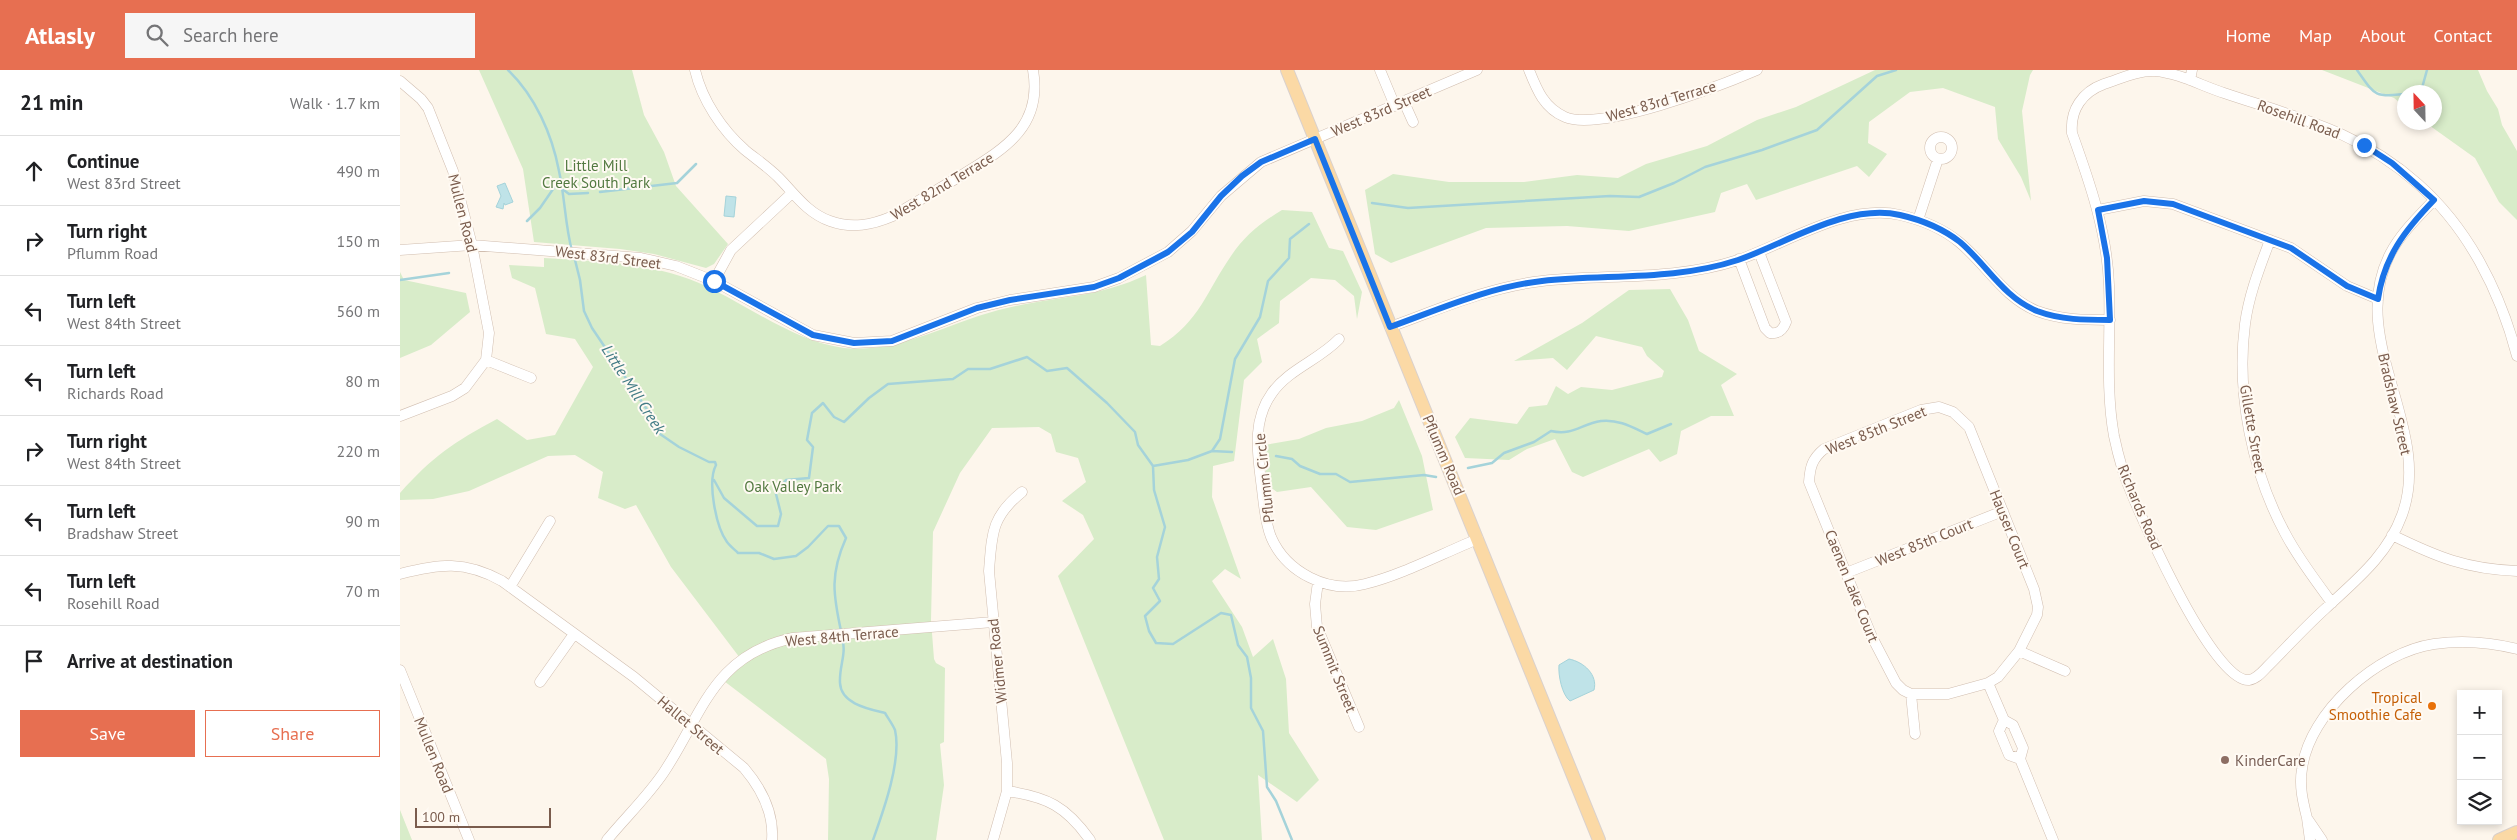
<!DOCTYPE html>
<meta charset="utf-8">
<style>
:root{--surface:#fff;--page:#f6f6f6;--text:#202124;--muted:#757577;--line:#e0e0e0;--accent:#e76f51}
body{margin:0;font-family:"PT Sans",sans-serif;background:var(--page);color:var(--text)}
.controls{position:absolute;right:15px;bottom:15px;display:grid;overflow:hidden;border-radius:0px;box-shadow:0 2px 8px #0003}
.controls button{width:45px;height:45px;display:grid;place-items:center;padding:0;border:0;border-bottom:1px solid var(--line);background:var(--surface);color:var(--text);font:25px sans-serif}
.compass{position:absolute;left:1997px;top:15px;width:45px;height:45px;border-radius:50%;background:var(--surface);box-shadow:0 2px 8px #0003;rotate:338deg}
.scale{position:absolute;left:15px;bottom:12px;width:136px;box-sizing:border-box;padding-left:5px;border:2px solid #7a5c4d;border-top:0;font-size:14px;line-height:18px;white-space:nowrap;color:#7a5c4d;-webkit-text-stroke:4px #fffaf3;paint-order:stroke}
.stop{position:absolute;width:15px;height:15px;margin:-11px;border:4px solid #1a73e8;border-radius:50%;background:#fff}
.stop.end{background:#1a73e8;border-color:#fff;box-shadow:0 1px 5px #0008}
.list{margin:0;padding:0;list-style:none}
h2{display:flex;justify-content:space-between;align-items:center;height:65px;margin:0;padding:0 20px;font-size:21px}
h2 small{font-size:16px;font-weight:400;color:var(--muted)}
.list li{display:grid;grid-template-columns:32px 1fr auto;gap:15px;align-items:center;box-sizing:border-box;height:70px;padding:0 20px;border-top:1px solid var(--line)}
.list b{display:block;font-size:19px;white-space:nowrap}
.list p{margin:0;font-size:16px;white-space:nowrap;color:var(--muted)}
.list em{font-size:16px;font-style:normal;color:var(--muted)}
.actions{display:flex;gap:10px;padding:15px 20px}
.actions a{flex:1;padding:11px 0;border:1px solid var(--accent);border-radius:0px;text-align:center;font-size:18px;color:var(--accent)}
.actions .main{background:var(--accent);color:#fff}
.icon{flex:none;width:28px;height:28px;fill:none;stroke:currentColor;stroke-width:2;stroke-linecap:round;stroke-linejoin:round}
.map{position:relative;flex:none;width:2117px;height:770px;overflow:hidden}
header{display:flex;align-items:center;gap:30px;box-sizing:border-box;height:70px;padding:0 25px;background:var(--accent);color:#fff}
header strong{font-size:24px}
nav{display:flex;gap:28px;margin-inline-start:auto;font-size:18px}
.search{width:350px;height:45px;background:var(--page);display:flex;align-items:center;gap:12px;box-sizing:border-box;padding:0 18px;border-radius:0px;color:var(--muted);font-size:19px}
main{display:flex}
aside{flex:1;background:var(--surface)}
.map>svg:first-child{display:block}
.green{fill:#d8ecc9}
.water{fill:#bfe3e8;stroke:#a5d3da}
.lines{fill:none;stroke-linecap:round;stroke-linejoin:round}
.stream{stroke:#a5d3da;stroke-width:2.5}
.minor-casing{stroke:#d1beb0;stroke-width:11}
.major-casing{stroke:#dad1cd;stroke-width:14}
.minor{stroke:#fff;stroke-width:10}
.major{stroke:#fbd9a5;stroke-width:12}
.route{stroke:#1a73e8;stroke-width:6}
.food-dot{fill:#e8710a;stroke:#fffaf3;stroke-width:2}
.education-dot{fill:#8d6e63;stroke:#fffaf3;stroke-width:2}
.labels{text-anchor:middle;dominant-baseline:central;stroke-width:4;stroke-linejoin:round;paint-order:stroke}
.street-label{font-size:15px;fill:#7a5c4d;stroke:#fffaf3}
.park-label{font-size:15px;fill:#537a41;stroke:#fffaf3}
.food-label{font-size:15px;fill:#c56008;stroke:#fffaf3;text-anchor:end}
.education-label{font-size:15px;fill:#785e54;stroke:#fffaf3;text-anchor:start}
.water-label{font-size:16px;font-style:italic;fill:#437c86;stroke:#fffaf3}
</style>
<header>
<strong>Atlasly</strong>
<div class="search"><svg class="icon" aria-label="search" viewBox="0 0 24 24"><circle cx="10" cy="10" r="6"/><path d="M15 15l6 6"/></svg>Search here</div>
<nav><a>Home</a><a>Map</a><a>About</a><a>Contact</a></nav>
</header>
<main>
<aside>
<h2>21 min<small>Walk · 1.7 km</small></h2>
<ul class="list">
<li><svg class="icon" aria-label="ahead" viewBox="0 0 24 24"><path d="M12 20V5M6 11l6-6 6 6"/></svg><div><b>Continue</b><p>West 83rd Street</p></div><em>490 m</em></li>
<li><svg class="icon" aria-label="right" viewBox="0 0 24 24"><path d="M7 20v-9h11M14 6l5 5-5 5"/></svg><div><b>Turn right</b><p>Pflumm Road</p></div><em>150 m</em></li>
<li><svg class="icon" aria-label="left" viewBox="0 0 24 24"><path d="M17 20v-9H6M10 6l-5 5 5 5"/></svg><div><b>Turn left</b><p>West 84th Street</p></div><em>560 m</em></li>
<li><svg class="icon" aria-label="left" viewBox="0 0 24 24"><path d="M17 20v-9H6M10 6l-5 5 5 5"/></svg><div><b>Turn left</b><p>Richards Road</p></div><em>80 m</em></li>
<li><svg class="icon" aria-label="right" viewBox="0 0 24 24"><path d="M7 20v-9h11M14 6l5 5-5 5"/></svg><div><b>Turn right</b><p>West 84th Street</p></div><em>220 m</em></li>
<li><svg class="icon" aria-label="left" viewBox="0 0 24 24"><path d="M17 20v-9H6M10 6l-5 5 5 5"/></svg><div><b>Turn left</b><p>Bradshaw Street</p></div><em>90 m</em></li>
<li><svg class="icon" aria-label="left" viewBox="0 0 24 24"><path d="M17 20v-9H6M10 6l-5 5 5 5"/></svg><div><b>Turn left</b><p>Rosehill Road</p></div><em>70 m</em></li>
<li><svg class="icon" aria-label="arrive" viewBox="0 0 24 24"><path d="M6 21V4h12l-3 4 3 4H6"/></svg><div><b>Arrive at destination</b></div></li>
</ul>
<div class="actions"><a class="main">Save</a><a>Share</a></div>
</aside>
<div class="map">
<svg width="2117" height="770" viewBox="0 0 2117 770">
<rect width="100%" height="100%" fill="#fdf6ec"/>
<path class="green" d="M79,0h153l12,45 20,37 12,34 52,58 -14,20 -8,4 -52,-14 -34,-5 -86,-7 -11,-73z
M1475,0h158l-3,5 -8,36 9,90 -10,-24 -23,-38 -3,-32 -52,-19 -33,4 -41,30 -1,21 19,11 -18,23 -12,-11 -101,34 -9,-16 -26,9 -6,19 -86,19 -62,-5 -81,2 -95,35 -16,-9 -10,-64 28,-16 56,8h75l53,-7 41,3 28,-14 61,-18 50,-26 39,-13z
M1922,0h156l9,21 11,18 4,16 15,26v69l-18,-18 -24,-44 -49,-35 8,-1v-30h-30v14l-10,-8z
M882,140l30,2 17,36 14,3 19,41 -5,27 -3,-23 -19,-16 -24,-2 -31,23 -1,22 -22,16 5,23 -18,18 -10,81 -21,5 -1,31 29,82 -16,-10 -13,12 30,46 11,30 20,-18 13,40 3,54 30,47 -22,22 -39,-27 4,65h-98l-106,-264 36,-37 -11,-24 -21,-14 24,-19 -8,-24 -22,-6 -5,-18 -12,-7 -47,1 -32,45 -27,59 -2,88 3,39 2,4 9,5 -1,74 -4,2 4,41 -8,55h-108l1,-61 -3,-20 -102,-78 19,-19 -72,-95 -35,-62 -11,4 -27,-11 5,-26 -28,-17 -27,1 -79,35 -36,8 -33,1v-7c33,-37 54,-51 97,-74l30,21 28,-5 38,-68 -18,-28 -29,-5 -11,-46 -23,-10 -3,-13 35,2v-9c49,3 98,4 145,21 51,19 100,62 155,69 56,6 109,-28 163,-40 50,-12 90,-10 139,-33l5,70 9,1c40,-25 46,-54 71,-90 13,-20 31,-34 51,-46z
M0,202l4,8 62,13 4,19 -39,33 -31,13z
M1270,219l18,31 11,31 38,23 -16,11 13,31h-23l-30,15 -4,23 -17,8 -11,-13 -66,28 -11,-5 -17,-33 -28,10 -18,11 -44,-2 -10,-21 15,-19 47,6 12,-17 18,-2 9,-19 12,8 13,-7 31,3 50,-13 2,-6 -17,-15 -5,-9 -46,-11 -29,34 -14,-12 -39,3 68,-38 47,-33z
M999,330l23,56 11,54 -57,20 -29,-3 -36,-40 -34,5 -11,-8 -1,-39 34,-6 27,-11 36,-7 32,-13z
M0,740l12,30h-12z"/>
<path class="water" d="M105,113l8,19 -8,3 -1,-2 -1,6 -7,-2 5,-11 -4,-10z
M326,126l10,1 -2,20 -10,-1z
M1169,589c15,3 29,16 25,31l-24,11c-8,-6 -12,-26 -11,-36z"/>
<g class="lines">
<path class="stream" d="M108,0c27,26 44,64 51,101 6,27 6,54 13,80
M1957,0c17,24 17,28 47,24
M2011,22l11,-4 5,-18
M161,118l8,6 19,-1
M200,122l77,-9 19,-19
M972,133l36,5 202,-12 29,1 35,-14 31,-16 57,-17 55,-20 60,-54 19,-6
M127,151l13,-13 20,-29
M174,186l6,24 4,31 8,17 60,89 8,17 19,13 30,15h6l1,3c-9,17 0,62 11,77 3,4 8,8 11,11h21l15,6 22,-3 12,-9 20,-21h11l7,12c-16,36 -13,56 -5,93
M0,210l49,-7
M812,381l20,1
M876,386l16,3 8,7 20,8h16l14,8 74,-7 12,2
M753,396l35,-6 24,-9 8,-12 15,-80 25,-42 8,-36 21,-23 1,-19 19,-15
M1068,398l24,-5 12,-10 30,-11 17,-11c22,5 30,-7 50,-10 17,-2 31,6 46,13l24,-10
M314,410l10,18 33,28h21l3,-12 -5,-20 10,-14 23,-2 4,-31 -6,-7 5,-27 11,-10 11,14 10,5 25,-24 19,-14 65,-5 15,-10h22l37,-12 20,14 20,-3 40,35 28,29 3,13 15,21 1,24 11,37 -8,30 2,22 -6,9 7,13 -15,15 4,15 7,12 17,1 48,-31 10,2 7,30 9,12 4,21v30l12,23 4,56 9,14 16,39
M442,566c5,19 -3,29 -2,47 1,21 29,26 45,30 3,5 8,12 10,17 7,30 -12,82 -22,110"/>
<g class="minor-casing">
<path id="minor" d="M295,0c7,30 27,60 50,80 11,9 23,17 33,27 16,16 29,36 52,44 22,8 42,4 63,-5 23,-14 46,-27 69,-41 42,-26 81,-48 71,-105
M980,0l15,36
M1129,0c8,20 15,38 36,47 35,15 155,-31 192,-47
M1790,10l2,-10
M0,11l21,18 7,9 25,63 19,74 17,88 -3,27 -21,28 -13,8 -52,20
M1004,32l9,20
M1530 78a11 11 0 1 1 22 0a11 11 0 1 1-22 0Z
M2034,130c-16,17 -33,33 -44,54 -44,86 44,174 12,261 -15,41 -46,65 -77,94 -20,18 -38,38 -57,57 -5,5 -11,13 -19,14 -35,3 -105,-156 -118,-188 -8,-18 -13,-37 -17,-56 -9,-49 -3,-101 -5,-151 -2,-53 -19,-102 -37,-152 -2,-23 10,-41 32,-49 16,-5 34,-14 51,-13 24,2 47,15 69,22 74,25 133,37 194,91 50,44 82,107 99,172
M1698,140l46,-9 29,3 118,44 56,38 31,13
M1518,150l20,-61
M1870,170c-10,27 -21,54 -25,84 -9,69 7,148 40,209 13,25 30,47 47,70
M0,180l72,-5 169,13 35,8 38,15 99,54 41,8 38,-2 85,-33 33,-8 84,-13 25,-9 49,-26 24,-21 29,-35 40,-34 216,-92
M1339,189l26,69 5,5c9,1 13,-3 16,-11l-27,-70
M314,211l17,-31 61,-57
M990,257c50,-18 99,-40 152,-46 66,-7 132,0 196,-21 49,-17 109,-57 162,-45 22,5 42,13 59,27 28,23 44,55 78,69 24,9 48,9 73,9
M939,269c-20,21 -50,30 -67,54 -21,29 -14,63 -10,96 2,16 3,33 9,48 15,35 57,57 94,47 37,-9 78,-31 113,-45
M86,290l45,18
M1539,337l14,5 16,15 65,162 4,18 -1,8 -18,36 -21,26 -10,6 -40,11h-37l-8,-4 -7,-7 -24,-46 -63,-155c1,-15 3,-23 15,-33l97,-39z
M1992,465c45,22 74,34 125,36
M1446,503l157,-62
M0,504c40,-10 64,-14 102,7l132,96 110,91c17,20 30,45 28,72
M918,512l-3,22 2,23 42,100
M110,517l40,-66
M1619,581l46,20
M0,600l69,170
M140,612l34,-48
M1588,613l16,37 9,5 10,23 -3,11 33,81
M1511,624l4,40
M1604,650l-5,11 10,24 11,4
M607,721c40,6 59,15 83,49
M1907,748c-4,-16 -8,-32 -5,-49 7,-57 76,-117 132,-125 28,-4 55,-2 83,5
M207,770c18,-22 41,-44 57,-68 39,-59 49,-117 129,-134l200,-16
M593,770l14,-49v-28l-18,-192c3,-37 2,-54 33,-79
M1910,770l-3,-22 15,22"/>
</g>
<g class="major-casing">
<path id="major" d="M887,0l312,770
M2099,770l18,-8"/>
</g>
<use href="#minor" class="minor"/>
<use href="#major" class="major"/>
</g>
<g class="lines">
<path class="route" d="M314,211l99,54 41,8 38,-2 85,-33 33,-8 84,-13 25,-9 49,-26 24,-20 29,-36 21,-20 19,-14 54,-23 75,188c50,-18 99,-40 152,-46 66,-7 132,0 196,-21 49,-17 109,-57 162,-45 22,5 42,13 60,27 27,23 43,55 77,69 24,9 48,9 73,9l-3,-62 -9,-48 46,-9 29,3 118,44 56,38 31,13c6,-42 27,-69 56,-99l-42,-37 -28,-18"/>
</g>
<circle class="food-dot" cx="2032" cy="636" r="5"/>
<circle class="education-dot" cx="1825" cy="690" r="5"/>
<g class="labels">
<g class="street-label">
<text transform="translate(1261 31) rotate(-16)">West 83rd Terrace</text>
<text transform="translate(981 41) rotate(-23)">West 83rd Street</text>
<text transform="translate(1899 49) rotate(20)">Rosehill Road</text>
<text transform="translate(542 116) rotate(-31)">West 82nd Terrace</text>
<text transform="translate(63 143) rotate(76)">Mullen Road</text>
<text transform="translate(208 187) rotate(7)">West 83rd Street</text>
<text transform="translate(1995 334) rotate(77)">Bradshaw Street</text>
<text transform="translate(1853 359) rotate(80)">Gillette Street</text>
<text transform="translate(1476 360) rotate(-22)">West 85th Street</text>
<text transform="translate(1044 385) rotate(67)">Pflumm Road</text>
<text transform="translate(864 408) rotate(-96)">Pflumm Circle</text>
<text transform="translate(1740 437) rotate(67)">Richards Road</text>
<text transform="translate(1610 459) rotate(68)">Hauser Court</text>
<text transform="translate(1524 472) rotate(-22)">West 85th Court</text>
<text transform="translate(1452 516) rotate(68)">Caenen Lake Court</text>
<text transform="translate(442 566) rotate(-5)">West 84th Terrace</text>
<text transform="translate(597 591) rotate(-96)">Widmer Road</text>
<text transform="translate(935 599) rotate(68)">Summit Street</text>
<text transform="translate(291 655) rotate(40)">Hallet Street</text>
<text transform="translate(34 685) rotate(68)">Mullen Road</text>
</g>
<g class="park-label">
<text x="196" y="95">Little Mill<tspan x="196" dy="17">Creek South Park</tspan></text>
<text x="393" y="416">Oak Valley Park</text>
</g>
<g class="food-label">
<text x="2022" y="627">Tropical<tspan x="2022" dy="17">Smoothie Cafe</tspan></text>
</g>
<g class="education-label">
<text x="1835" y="690">KinderCare</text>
</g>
<g class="water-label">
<text transform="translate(234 319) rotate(57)">Little Mill Creek</text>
</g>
</g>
</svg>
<div class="controls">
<button>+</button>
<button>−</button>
<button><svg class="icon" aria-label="layers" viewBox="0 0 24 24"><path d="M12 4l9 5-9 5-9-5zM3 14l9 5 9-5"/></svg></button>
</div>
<svg class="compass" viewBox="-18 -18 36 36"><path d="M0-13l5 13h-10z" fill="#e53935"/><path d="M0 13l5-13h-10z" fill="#757577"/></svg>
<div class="scale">100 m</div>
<div class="stop" style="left:314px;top:211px"></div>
<div class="stop end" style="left:1964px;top:75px"></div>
</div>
</main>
